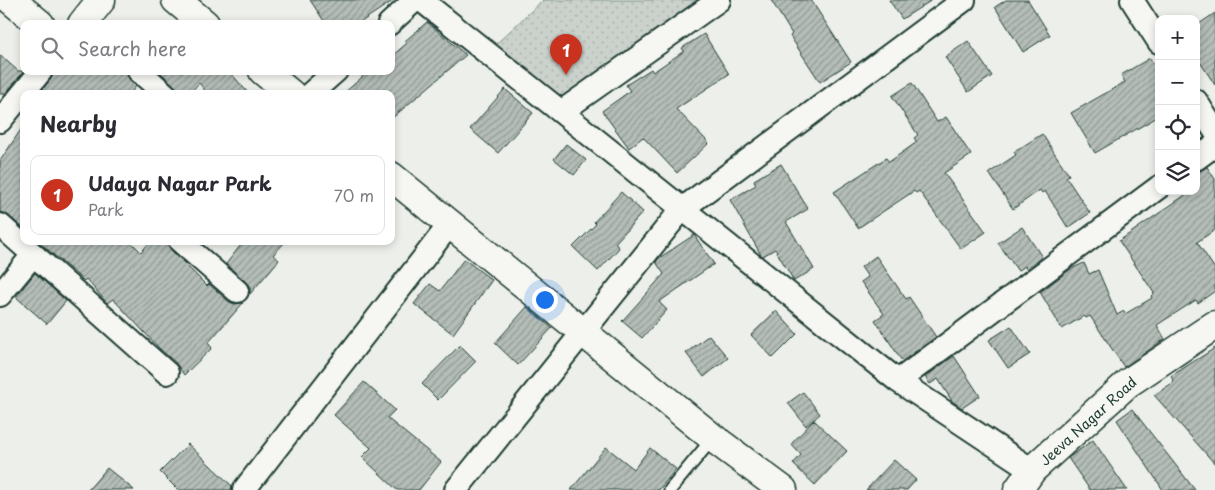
<!DOCTYPE html>
<meta charset="utf-8">
<style>
:root{--surface:#fff;--page:#f7f7f7;--text:#2b2b33;--muted:#7c7c81;--line:#e1e1e2;--accent:#c8321e}
body{margin:0;font-family:"Playpen Sans",sans-serif;background:var(--page);color:var(--text)}
.controls{position:absolute;right:15px;top:15px;display:grid;overflow:hidden;border-radius:10px;box-shadow:0 2px 8px #0003}
.controls button{width:45px;height:45px;display:grid;place-items:center;padding:0;border:0;border-bottom:1px solid var(--line);background:var(--surface);color:var(--text);font:25px sans-serif}
.you{position:absolute;left:544px;top:299px;width:18px;height:18px;margin:-12px;border:4px solid #fff;border-radius:50%;background:#1a73e8;box-shadow:0 0 0 8px #1a73e833}
.badge{display:grid;place-items:center;width:32px;height:32px;border-radius:50%;background:var(--accent);color:#fff;font-size:16px;font-weight:700}
.pin{position:absolute;translate:-50% -41px;filter:drop-shadow(0 1px 2px #0008)}
.pin::after{content:'';position:absolute;top:26px;width:18px;height:15px;background:inherit;clip-path:polygon(0 0,100% 0,50% 100%)}
.list{margin:0;padding:0;list-style:none}
h2{display:flex;justify-content:space-between;align-items:center;height:65px;margin:0;padding:0 20px;font-size:21px}
h2 small{font-size:16px;font-weight:400;color:var(--muted)}
.list li{display:grid;grid-template-columns:32px 1fr auto;gap:15px;align-items:center;box-sizing:border-box;height:80px;margin:0 10px 10px;padding:0 10px;border:1px solid var(--line);border-radius:10px}
.list b{display:block;font-size:19px;white-space:nowrap}
.list p{margin:0;font-size:16px;white-space:nowrap;color:var(--muted)}
.list em{font-size:16px;font-style:normal;color:var(--muted)}
.icon{flex:none;width:28px;height:28px;fill:none;stroke:currentColor;stroke-width:2;stroke-linecap:round;stroke-linejoin:round}
.map{position:relative;flex:none;width:1215px;height:490px;overflow:hidden}
.search{position:absolute;background:var(--surface);box-shadow:0 2px 8px #0003;left:20px;top:20px;width:375px;height:55px;display:flex;align-items:center;gap:12px;box-sizing:border-box;padding:0 18px;border-radius:10px;color:var(--muted);font-size:19px}
.panel{position:absolute;background:var(--surface);box-shadow:0 2px 8px #0003;left:20px;top:90px;width:375px;height:155px;border-radius:10px}
.map>svg:first-child{display:block}
.grass{fill:url(#grass-dots);stroke:#758880}
.building{fill:url(#building-hatch);stroke:#1f3d34}
.lines{fill:none;stroke-linecap:round;stroke-linejoin:round}
.lane-casing{stroke:#1f3d34;stroke-width:15}
.street-casing{stroke:#1f3d34;stroke-width:26}
.secondary-casing{stroke:#1f3d34;stroke-width:31}
.lane{stroke:#f6f6f2;stroke-width:11}
.street{stroke:#f6f6f2;stroke-width:22}
.secondary{stroke:#f6f6f2;stroke-width:28}
.labels{text-anchor:middle;dominant-baseline:central;stroke-width:4;stroke-linejoin:round;paint-order:stroke}
.street-label{font-size:14px;fill:#1f3d34;stroke:#f6f6f2}
</style>
<div class="map">
<svg width="1215" height="490" viewBox="0 0 1215 490">
<defs>
<pattern id="grass-dots" width="8" height="8" patternUnits="userSpaceOnUse" patternTransform="scale(1.25)"><rect width="8" height="8" fill="#cbd2cc"/><path d="M2 2h.1M6 6h.1" fill="none" stroke="#aeb5b0" stroke-width="1.8" stroke-linecap="round"/></pattern>
<pattern id="building-hatch" width="6" height="6" patternUnits="userSpaceOnUse" patternTransform="scale(1.25)"><rect width="6" height="6" fill="#b4bdb8"/><path d="M-1 1l2-2M0 6l6-6M5 7l2-2" fill="none" stroke="#929b96"/></pattern>
</defs>
<rect width="100%" height="100%" fill="#edefea"/>
<filter id="ink" filterUnits="userSpaceOnUse"><feTurbulence type="fractalNoise" baseFrequency=".02" numOctaves="2"/><feDisplacementMap in="SourceGraphic" scale="10" xChannelSelector="R" yChannelSelector="G"/><feConvolveMatrix kernelMatrix="1 2 1 2 8 2 1 2 1" color-interpolation-filters="sRGB"/></filter>
<g filter="url(#ink)">
<path class="grass" d="M543,0h162l-141,102 -69,-57z"/>
<path class="building" d="M310,0h84l-36,24h-32z
M771,0h40l40,62 -31,20 -30,-46 2,-2z
M889,0h43l-30,19z
M1006,0h22l22,35 -27,17 -28,-45z
M1215,13v72l-19,-29v-30z
M427,22l39,33 -75,64v-25h-48l26,-23h22v-14l16,-14 -2,-2z
M704,34l25,40 -53,35 33,34 -32,30 -34,-36 -14,11 -27,-37 28,-20 -4,-6 25,-16 2,3 31,-21 -2,-3z
M968,41l24,35 -24,16 -23,-35z
M0,55l18,16h6l-19,23h-5z
M1150,58l9,15v43l-64,37 -24,-40 54,-31 -4,-7z
M54,71h72l4,9 6,6 -6,8h-91l12,-15z
M159,71h70l20,23h-41l-9,-11 -10,11h-6z
M912,83l25,39 9,-5 25,38 -27,18 42,59 -25,17 -42,-58 -3,2 -2,-2 -56,37 -24,-36 52,-34 3,4 28,-20 -3,-4 4,-3 -26,-39z
M505,89l28,24 -35,40 -28,-24z
M24,125v104l-16,-14 -8,-3v-51z
M1042,134l27,41 -3,2 24,36 -22,15 -23,-37 -3,2 -2,-3 -27,19 -24,-36 27,-18 -2,-3z
M566,144l20,16 -12,15 -20,-16z
M781,164l27,45 -22,13 28,47 -20,12 -19,-32 -12,7 -2,-1 -31,-55 26,-15 -2,-5z
M1207,167l8,12v51l-18,12 18,27v22l-17,12 -2,-3 -39,25 8,14 -41,28 -34,-51 -4,2 -2,-2 -22,13 -22,-37 31,-23 13,-6 5,11 9,-4 19,45 7,-4 1,3 27,-16 -1,-2 3,-3 -35,-52 72,-50h5v-19z
M621,192l22,20 -28,31 4,5 -21,23 -25,-24 23,-23 -2,-2z
M1022,227l20,30 -16,12 -1,-3 -7,5 -20,-28z
M694,235l20,29 -55,38 8,8 -25,28 -20,-17 42,-47 -8,-12 3,-4z
M38,241h92l11,11 10,-11h16l4,9 36,36 2,-2 19,17 6,3 9,-1 -35,40 4,5 -28,27 -8,-12 -16,-14 -47,-50 -6,4 -21,-24 -2,2z
M244,241h42l-13,14 6,5 -29,34v-7l-4,-5 -20,-18z
M876,256l30,43 3,-2 27,40 -34,24 -27,-41 9,-6 -23,-32 7,-5 -7,-10z
M464,259l28,21 -39,54 -39,-30 16,-20 10,7z
M35,273l31,28 -19,23 -31,-27z
M527,307l25,21 -34,37 -23,-22z
M776,311l21,23 -24,24 -22,-23z
M1011,326l19,28 -22,14 -19,-28z
M709,335l19,23 -24,19 -18,-24z
M460,345l16,16 -38,39 -16,-16z
M1215,348v116l-61,-69 20,-13 -3,-6z
M954,356l26,40 -18,12 -10,-7 -14,-22 -8,5 -5,-7z
M364,382l31,28 -8,8 54,44 -22,28h-22l-35,-33 9,-9 -37,-33z
M803,392l17,22 -14,12 -18,-23z
M1132,409l63,81h-32l-46,-70z
M814,420l33,31 -32,34 -22,-21 8,-9 -10,-11z
M1093,440l34,50h-37l-22,-32z
M188,444l44,42 -1,4h-53l-18,-18z
M606,447l28,22 16,-21 26,21 -17,21h-88z
M894,460l22,20 -9,10h-41z
M107,468l27,22h-46z"/>
<g class="lines">
<g class="lane-casing">
<path id="lane" d="M670,490l43,-52"/>
</g>
<g class="street-casing">
<path id="street" d="M421,0l477,381 134,89
M1132,0l27,42
M389,24l26,-24
M139,71l26,23
M310,94l26,-23
M1196,101l19,30
M561,112l158,-112
M0,121l41,-50
M1196,159l19,-14
M0,225l167,148
M180,241l57,50
M0,295l33,-40
M898,381l261,-194
M244,490l206,-266
M456,490l226,-281 282,-209"/>
</g>
<g class="secondary-casing">
<path id="secondary" d="M11,0l29,24
M176,0l29,24
M82,24l19,-24
M263,71l28,23
M391,176l322,262 70,52
M1018,490l14,-20 96,-87 87,-58"/>
</g>
<use href="#lane" class="lane"/>
<use href="#street" class="street"/>
<use href="#secondary" class="secondary"/>
</g>
</g>
<g class="labels">
<g class="street-label">
<text transform="translate(1088 421) rotate(-42)">Jeeva Nagar Road</text>
</g>
</g>
</svg>
<div class="controls">
<button>+</button>
<button>−</button>
<button><svg class="icon" aria-label="locate" viewBox="0 0 24 24"><circle cx="12" cy="12" r="6"/><path d="M12 2v4M12 18v4M2 12h4M18 12h4"/></svg></button>
<button><svg class="icon" aria-label="layers" viewBox="0 0 24 24"><path d="M12 4l9 5-9 5-9-5zM3 14l9 5 9-5"/></svg></button>
</div>
<div class="you"></div>
<div class="pin badge" style="left:566px;top:75px">1</div>
<div class="search"><svg class="icon" aria-label="search" viewBox="0 0 24 24"><circle cx="10" cy="10" r="6"/><path d="M15 15l6 6"/></svg>Search here</div>
<section class="panel">
<h2>Nearby<small></small></h2>
<ul class="list">
<li><span class="badge">1</span><div><b>Udaya Nagar Park</b><p>Park</p></div><em>70 m</em></li>
</ul>
</section>
</div>
